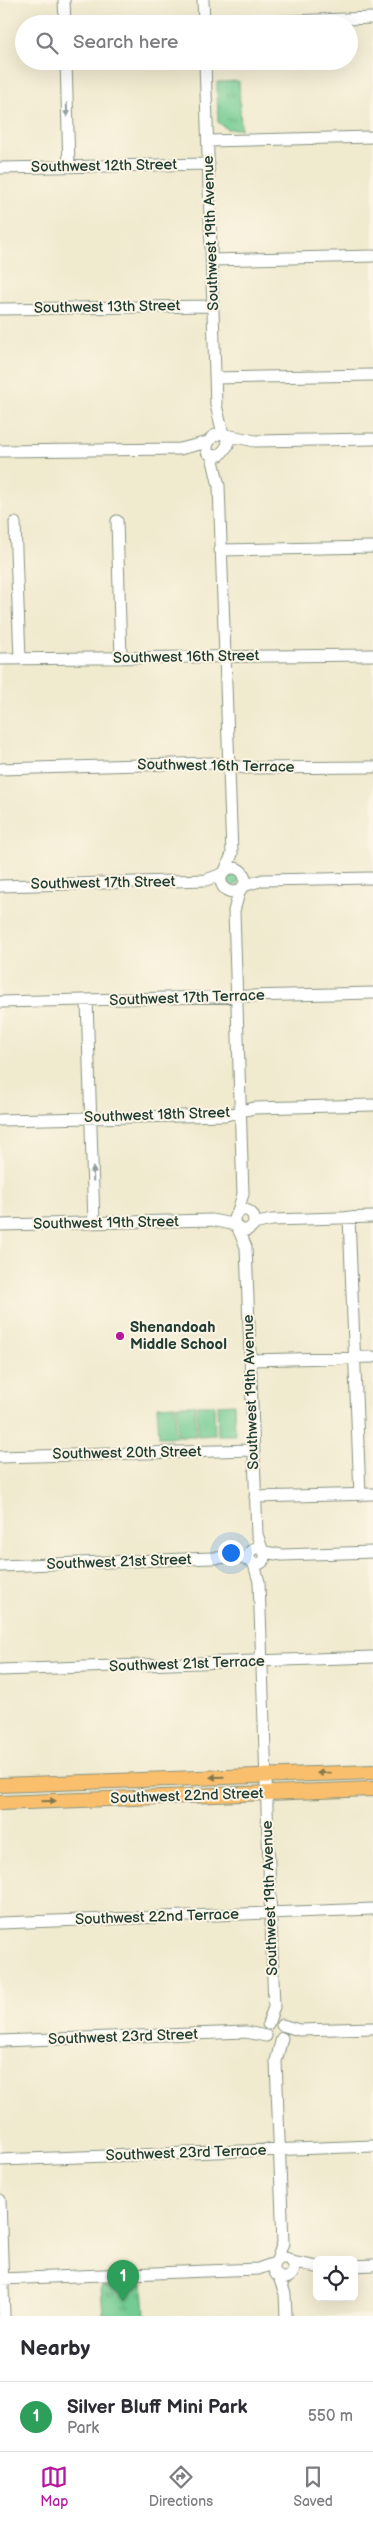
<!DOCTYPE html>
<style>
:root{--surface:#fff;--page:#f7f7f7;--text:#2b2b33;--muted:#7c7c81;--line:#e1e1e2;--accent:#b5179e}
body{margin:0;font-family:"Balsamiq Sans",sans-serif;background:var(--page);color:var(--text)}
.controls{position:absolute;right:15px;bottom:15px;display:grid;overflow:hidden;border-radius:8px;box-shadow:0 5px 20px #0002}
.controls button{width:45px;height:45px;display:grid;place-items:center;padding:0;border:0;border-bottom:1px solid var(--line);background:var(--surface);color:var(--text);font:25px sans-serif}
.you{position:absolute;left:230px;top:1552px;width:18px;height:18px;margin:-12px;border:4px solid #fff;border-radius:50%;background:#1a73e8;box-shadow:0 0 0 8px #1a73e833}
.badge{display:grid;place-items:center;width:32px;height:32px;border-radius:50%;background:var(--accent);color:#fff;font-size:16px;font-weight:700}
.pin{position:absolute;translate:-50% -41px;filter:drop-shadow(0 1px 2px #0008)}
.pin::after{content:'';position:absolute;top:26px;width:18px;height:15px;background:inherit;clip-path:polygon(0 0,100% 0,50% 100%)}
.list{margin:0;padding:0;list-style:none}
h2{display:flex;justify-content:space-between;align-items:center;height:65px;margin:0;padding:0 20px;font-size:21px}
h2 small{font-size:16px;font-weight:400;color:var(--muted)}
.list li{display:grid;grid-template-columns:32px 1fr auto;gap:15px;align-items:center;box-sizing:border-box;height:70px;padding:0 20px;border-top:1px solid var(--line)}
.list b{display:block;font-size:19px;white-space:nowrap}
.list p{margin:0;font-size:16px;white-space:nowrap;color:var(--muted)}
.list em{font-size:16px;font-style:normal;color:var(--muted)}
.icon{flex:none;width:28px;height:28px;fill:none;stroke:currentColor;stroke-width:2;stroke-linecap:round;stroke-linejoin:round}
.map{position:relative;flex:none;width:373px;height:2316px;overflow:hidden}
.search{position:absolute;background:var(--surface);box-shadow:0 5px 20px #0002;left:15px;right:15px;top:15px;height:55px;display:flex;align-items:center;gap:12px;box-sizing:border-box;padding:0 18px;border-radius:28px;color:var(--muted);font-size:19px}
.sheet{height:135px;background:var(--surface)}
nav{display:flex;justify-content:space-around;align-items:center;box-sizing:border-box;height:70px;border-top:1px solid var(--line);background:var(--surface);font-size:14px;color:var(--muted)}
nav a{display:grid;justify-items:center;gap:2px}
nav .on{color:var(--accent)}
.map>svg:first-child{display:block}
.grass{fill:url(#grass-tufts);stroke:#498464}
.pitch{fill:#73cc93;stroke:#498464}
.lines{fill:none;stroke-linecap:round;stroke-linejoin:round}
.minor-casing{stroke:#889482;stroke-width:13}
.major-casing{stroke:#889482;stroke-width:16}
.minor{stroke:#fff;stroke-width:11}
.major{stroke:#f9bf6d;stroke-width:14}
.oneway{fill:#8f9e9a}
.oneway2{fill:#81784e}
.poi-dot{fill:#b5179e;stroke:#fcf5e5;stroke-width:2}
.labels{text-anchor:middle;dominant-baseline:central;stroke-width:4;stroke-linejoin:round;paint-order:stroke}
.street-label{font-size:15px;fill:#1f3d34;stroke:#fcf5e5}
.poi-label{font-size:15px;font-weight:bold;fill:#1f3d34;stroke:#fcf5e5;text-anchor:start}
</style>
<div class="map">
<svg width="373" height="2316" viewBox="0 0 373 2316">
<defs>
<pattern id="grass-tufts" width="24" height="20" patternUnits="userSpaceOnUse" patternTransform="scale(1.25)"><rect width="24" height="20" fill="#73cc93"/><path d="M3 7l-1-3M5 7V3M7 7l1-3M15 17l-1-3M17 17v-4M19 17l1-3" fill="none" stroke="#5ea779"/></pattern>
</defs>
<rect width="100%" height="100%" fill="#fcf5e5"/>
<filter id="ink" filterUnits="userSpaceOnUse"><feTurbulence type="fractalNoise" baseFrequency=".02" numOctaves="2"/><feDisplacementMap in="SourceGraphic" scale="10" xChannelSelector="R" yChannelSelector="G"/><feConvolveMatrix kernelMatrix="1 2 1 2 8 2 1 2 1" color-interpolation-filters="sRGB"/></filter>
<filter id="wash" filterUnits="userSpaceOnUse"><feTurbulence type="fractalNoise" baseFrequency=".0096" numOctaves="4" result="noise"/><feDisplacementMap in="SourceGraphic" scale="20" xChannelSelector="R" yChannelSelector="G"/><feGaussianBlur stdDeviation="1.12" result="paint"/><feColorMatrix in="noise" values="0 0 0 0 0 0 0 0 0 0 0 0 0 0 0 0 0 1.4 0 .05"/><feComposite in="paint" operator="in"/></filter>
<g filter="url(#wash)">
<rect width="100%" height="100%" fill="#f0eacf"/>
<path class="grass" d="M239,81l2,48h-14l-9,-7 -1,-40z
M227 880a6 6 0 1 1 12 0a6 6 0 1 1-12 0Z
M143,2284l2,32h-42l-2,-30z"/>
<path class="pitch" d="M234,1404l1,31h-17l-1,-30z
M175,1405l1,32h-17l-2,-31z
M177,1405h18l1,31h-18z
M197,1405h17l1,30 -17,1z"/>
</g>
<g filter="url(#ink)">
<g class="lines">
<g class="minor-casing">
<path id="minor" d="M64,0l1,24
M203,0l1,24
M204,24l169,-6
M66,61l3,106
M205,61l11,344 7,29
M208,141l165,-4
M0,168l209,-4
M212,260l161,-4
M0,309l213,-3
M215,378l158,-3
M220,433l6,2 2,10 -8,10 -8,1 -5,-4v-7l5,-8z
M226,435l29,6 118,-2
M0,451l180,-2 28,-7
M212,456l7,30 13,368 -7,17
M117,521l4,137
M15,523l5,136
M220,550l153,-3
M0,659l373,-4
M0,769l211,-6 35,5 127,-1
M221 880a12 12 0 1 1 24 0a12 12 0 1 1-24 0Z
M0,886l206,-6 16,-6
M243,886l20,-6 110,-2
M87,1000l7,223
M0,1002l373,-9
M0,1120l226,-5 28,-7 119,-3
M234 1220a10 10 0 1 1 20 0a10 10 0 1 1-20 0Z
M238,1211l5,-17 -9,-283 6,-22
M349,1217l11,278
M253,1224l19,-4 101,-3
M0,1225l212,-5 24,5
M238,1228l8,19 11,287 5,15
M250,1360l123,-3
M0,1457l253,-7
M255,1497l118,-3
M249 1556a8 8 0 1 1 16 0a8 8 0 1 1-16 0Z
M265,1552l17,3 91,-3
M254,1564l5,18 15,425 -6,17
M0,1566l239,-9 11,4
M0,1670l373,-13
M0,1923l373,-14
M282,2025l17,5 74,-2
M0,2041l246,-9 20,4
M0,2160l373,-14
M0,2200l4,116
M274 2268a10 10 0 1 1 20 0a10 10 0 1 1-20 0Z
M277,2260l6,-17 -7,-182 6,-23
M291,2262l26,5
M354,2266l19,-1
M279,2277l6,17 1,22
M0,2279l258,-10 17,-6"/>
</g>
<g class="major-casing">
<path id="major" d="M0,1785l373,-13
M0,1803l373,-14"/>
</g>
<use href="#minor" class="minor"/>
<use href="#major" class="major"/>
</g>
<defs><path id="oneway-solid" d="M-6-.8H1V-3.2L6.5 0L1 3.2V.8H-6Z" transform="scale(1.25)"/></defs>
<g class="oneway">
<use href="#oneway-solid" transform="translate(67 110) rotate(88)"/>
<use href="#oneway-solid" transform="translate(93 1174) rotate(-92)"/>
</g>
<g class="oneway2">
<use href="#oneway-solid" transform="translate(324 1773) rotate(178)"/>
<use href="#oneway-solid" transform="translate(217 1777) rotate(178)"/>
<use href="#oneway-solid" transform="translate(49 1801) rotate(-2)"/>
</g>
</g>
<circle class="poi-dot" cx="120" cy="1336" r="5"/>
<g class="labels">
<g class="street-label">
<text transform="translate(104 166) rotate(-1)">Southwest 12th Street</text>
<text transform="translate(211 233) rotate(-92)">Southwest 19th Avenue</text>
<text transform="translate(107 307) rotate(-1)">Southwest 13th Street</text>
<text transform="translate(186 657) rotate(-1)">Southwest 16th Street</text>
<text transform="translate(216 766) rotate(1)">Southwest 16th Terrace</text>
<text transform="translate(103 883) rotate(-1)">Southwest 17th Street</text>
<text transform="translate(187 998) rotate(-2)">Southwest 17th Terrace</text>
<text transform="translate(157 1115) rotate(-2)">Southwest 18th Street</text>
<text transform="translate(106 1223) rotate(-1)">Southwest 19th Street</text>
<text transform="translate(251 1392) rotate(-92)">Southwest 19th Avenue</text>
<text transform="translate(127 1453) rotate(-1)">Southwest 20th Street</text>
<text transform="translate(119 1562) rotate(-2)">Southwest 21st Street</text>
<text transform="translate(187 1664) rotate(-2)">Southwest 21st Terrace</text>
<text transform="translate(187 1796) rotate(-2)">Southwest 22nd Street</text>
<text transform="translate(270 1898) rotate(-92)">Southwest 19th Avenue</text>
<text transform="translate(157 1917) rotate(-2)">Southwest 22nd Terrace</text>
<text transform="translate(123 2037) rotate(-2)">Southwest 23rd Street</text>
<text transform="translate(186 2153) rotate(-2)">Southwest 23rd Terrace</text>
</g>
<g class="poi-label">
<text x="130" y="1327">Shenandoah<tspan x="130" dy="17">Middle School</tspan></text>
</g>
</g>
</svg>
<div class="controls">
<button><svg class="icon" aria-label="locate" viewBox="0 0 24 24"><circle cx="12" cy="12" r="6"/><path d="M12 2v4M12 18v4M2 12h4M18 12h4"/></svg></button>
</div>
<div class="you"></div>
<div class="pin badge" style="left:123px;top:2301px;background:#2e9e5b">1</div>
<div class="search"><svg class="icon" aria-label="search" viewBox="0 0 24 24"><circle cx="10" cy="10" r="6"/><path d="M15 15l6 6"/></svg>Search here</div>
</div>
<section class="sheet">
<h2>Nearby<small></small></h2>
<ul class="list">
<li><span class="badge" style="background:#2e9e5b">1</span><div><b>Silver Bluff Mini Park</b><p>Park</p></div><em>550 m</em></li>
</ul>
</section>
<nav>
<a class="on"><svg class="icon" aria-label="map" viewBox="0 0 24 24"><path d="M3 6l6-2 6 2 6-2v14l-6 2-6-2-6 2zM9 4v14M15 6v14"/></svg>Map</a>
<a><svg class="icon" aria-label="directions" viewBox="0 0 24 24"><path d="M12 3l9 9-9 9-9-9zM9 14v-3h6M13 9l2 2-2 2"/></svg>Directions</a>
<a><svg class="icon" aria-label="saved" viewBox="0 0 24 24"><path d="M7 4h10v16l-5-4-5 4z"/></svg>Saved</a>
</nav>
